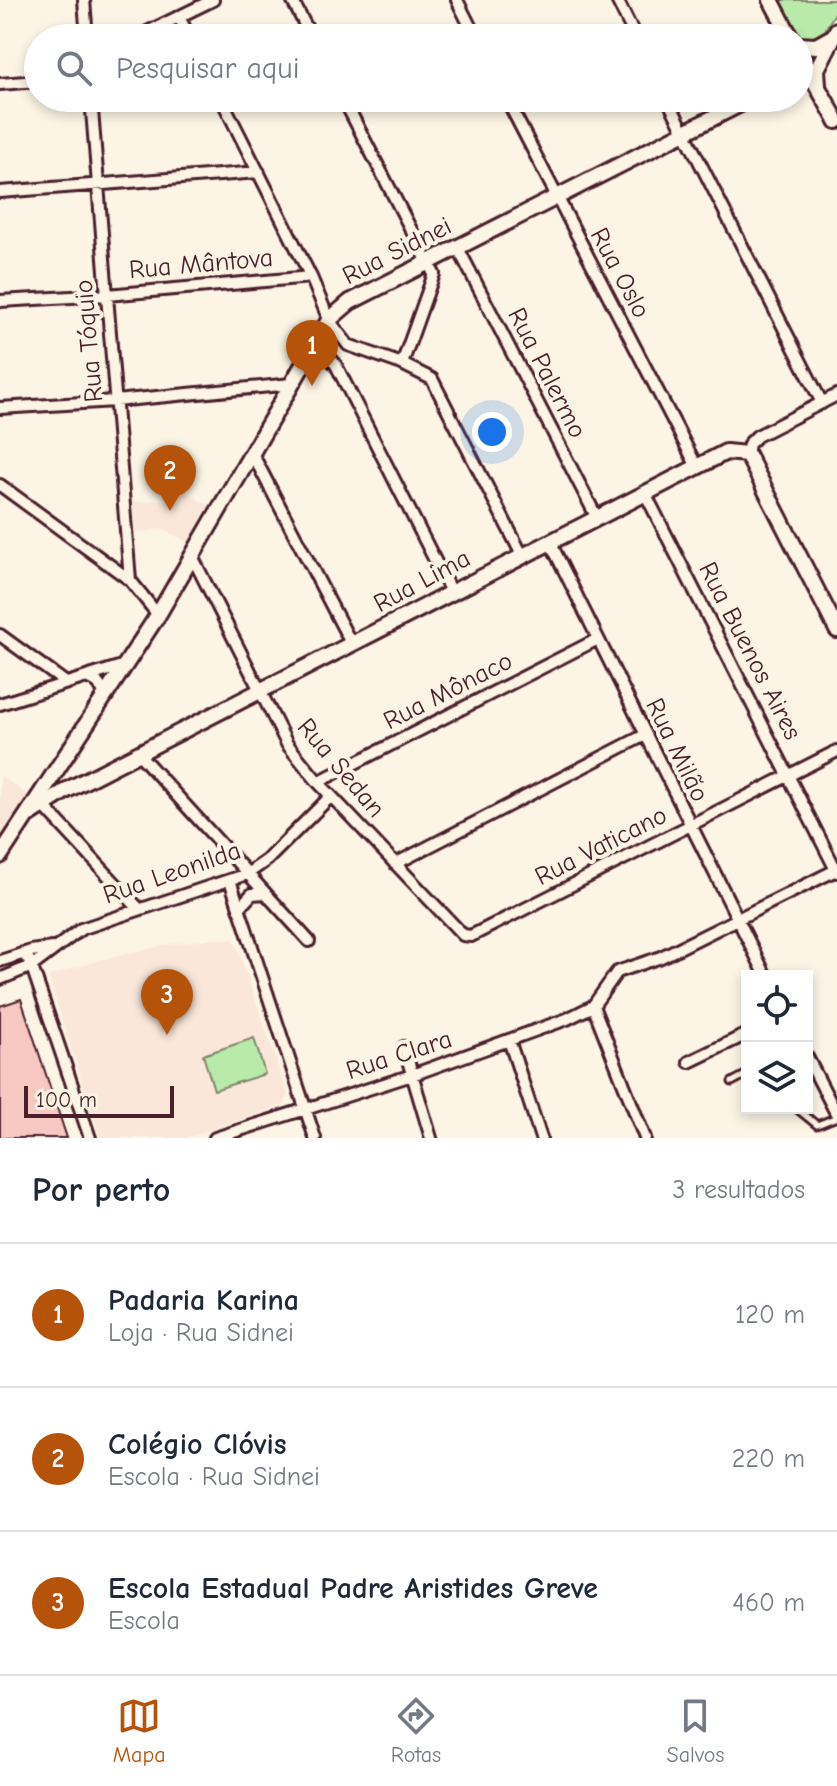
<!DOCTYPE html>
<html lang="pt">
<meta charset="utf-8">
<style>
:root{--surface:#fff;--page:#f2f2f3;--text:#1f2937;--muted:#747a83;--line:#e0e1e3;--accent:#b45309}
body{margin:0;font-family:"Comic Neue",sans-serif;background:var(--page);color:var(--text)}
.controls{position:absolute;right:24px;bottom:24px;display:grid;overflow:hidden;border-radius:0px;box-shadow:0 4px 12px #0003}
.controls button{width:72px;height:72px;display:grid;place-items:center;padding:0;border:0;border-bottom:2px solid var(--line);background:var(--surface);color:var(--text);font:40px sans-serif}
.scale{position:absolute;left:24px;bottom:20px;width:150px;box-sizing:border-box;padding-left:8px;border:4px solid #4a1f2b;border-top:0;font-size:22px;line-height:28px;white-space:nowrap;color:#4a1f2b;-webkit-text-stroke:6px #fcf5e5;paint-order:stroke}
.you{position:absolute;left:492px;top:432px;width:28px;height:28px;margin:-20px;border:6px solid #fff;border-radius:50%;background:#1a73e8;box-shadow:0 0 0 12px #1a73e833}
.badge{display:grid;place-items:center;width:52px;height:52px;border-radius:50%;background:var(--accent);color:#fff;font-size:26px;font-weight:700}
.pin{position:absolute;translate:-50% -66px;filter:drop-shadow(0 2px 4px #0008)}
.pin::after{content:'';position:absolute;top:42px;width:28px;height:24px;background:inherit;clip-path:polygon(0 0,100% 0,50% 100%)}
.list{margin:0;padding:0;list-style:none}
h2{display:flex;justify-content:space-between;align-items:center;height:104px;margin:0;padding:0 32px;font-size:34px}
h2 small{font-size:26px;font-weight:400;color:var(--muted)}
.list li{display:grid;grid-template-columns:52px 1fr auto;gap:24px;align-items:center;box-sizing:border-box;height:144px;padding:0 32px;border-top:2px solid var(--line)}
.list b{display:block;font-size:30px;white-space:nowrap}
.list p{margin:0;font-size:26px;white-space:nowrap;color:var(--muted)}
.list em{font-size:26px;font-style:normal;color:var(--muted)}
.icon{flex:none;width:44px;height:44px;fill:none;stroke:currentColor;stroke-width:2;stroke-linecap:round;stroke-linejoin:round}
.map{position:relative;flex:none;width:837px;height:1138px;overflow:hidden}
.search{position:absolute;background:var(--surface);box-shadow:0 4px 12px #0003;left:24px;right:24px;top:24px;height:88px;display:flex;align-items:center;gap:20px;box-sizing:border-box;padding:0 28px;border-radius:44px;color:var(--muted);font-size:30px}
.sheet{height:536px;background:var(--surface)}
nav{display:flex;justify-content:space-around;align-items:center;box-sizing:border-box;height:112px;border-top:2px solid var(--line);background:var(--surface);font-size:22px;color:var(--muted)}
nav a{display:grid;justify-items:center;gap:4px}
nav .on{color:var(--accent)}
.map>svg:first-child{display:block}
.built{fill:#fae7da}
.green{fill:#b9eaaa;stroke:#82846a;stroke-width:2}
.building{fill:#f7c7c2;stroke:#4a1f2b;stroke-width:2}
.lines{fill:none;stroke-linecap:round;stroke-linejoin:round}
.service-casing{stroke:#4a1f2b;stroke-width:11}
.minor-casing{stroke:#4a1f2b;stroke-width:16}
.secondary-casing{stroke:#4a1f2b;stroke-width:20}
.service{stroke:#fcf5e5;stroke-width:5}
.minor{stroke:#fcf5e5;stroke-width:10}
.secondary{stroke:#fcf5e5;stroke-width:14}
.labels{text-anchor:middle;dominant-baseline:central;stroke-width:8;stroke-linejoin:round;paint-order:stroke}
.street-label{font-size:26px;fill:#4a1f2b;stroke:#fcf5e5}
</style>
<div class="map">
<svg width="837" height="1138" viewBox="0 0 837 1138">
<rect width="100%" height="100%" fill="#fcf5e5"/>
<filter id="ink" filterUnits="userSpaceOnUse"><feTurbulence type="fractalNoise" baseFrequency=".0125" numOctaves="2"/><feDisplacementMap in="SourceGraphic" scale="16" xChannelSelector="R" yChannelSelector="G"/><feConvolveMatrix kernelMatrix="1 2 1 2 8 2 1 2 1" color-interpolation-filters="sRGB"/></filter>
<g filter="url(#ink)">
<path class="built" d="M177,487l32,18 -20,38 -26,-14 -28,4 -2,-31 40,-3z
M0,776l28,19 -28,42z
M208,939h25l4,7 51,149 -4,10 -98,33h-86l-52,-162 63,-19 54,-12z"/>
<path class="green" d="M778,0h59v10l-11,18 1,6 -6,6 -22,-1z
M254,1038l11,36 -51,16 -11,-35z"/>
<path class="building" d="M21,999l46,139h-67v-132z"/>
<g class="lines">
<g class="service-casing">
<path id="service" d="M732,1082l15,-8
M796,1108l21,17 20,-8"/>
</g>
<g class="minor-casing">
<path id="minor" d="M84,0l3,38
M292,0l20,38
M457,0l19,38
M617,0l19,38
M179,17l11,21
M135,38l78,-38
M0,84l38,-3
M91,98l39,482
M221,98l90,179 18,43 19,25 54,19 30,15 91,178
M343,98l91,176 -32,90
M506,98l191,369
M667,98l155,305
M0,192l259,-20
M458,248l139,270
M0,301l107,-6 204,-18
M314,347l12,7 10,11 115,227
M0,408l115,-7 177,-17
M252,453l100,192
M747,454l2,-10 8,-8 80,-41
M0,485l130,95 28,35
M645,493l192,379
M550,542l216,434
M192,556l95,188 31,38 145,153 8,1 366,-185
M0,635l66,48
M86,677l10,4 10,14
M0,704l125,-39
M138,753l171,188
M318,782l280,-143
M43,805l96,104
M395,864l250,-129
M230,880l85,258
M239,908l13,-14 13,-1
M23,953l7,8 60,177
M0,961l31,-10 21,-3
M0,979l32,-13 49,-37 166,-55 20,-14 64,-64
M593,1006l52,132
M509,1040l32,98
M404,1047l27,91
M807,1057l30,58
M689,1062l58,-28
M215,1138l197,-63 155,-56 26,-13 24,-34 44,-15 175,-87"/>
</g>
<g class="secondary-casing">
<path id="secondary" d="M771,0l20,38
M799,45l17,1 16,-9
M799,54l38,67
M818,85l-1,-16 20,-39
M30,814l37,-24 659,-338 21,2 90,176
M0,856l158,-241 171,-295 21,-18 402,-204"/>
</g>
<use href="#service" class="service"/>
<use href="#minor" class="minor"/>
<use href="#secondary" class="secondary"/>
</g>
</g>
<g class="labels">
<g class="street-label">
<text transform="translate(397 251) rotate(-27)">Rua Sidnei</text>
<text transform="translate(201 264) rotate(-5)">Rua Mântova</text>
<text transform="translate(620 273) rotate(62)">Rua Oslo</text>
<text transform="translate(89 341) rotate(-95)">Rua Tóquio</text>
<text transform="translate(547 373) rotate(63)">Rua Palermo</text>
<text transform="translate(422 581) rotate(-28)">Rua Lima</text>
<text transform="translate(750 651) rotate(63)">Rua Buenos Aires</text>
<text transform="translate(448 691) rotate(-27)">Rua Mônaco</text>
<text transform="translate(677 750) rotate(64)">Rua Milão</text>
<text transform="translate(341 768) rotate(50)">Rua Sedan</text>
<text transform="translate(601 846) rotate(-27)">Rua Vaticano</text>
<text transform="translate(172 873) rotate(-19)">Rua Leonilda</text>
<text transform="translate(399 1055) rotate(-18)">Rua Clara</text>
</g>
</g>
</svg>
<div class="controls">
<button><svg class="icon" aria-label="locate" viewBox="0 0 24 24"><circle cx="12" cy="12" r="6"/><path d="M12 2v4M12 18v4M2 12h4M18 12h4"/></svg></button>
<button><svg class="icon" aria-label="layers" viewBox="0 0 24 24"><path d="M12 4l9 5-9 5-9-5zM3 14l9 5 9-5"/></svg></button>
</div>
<div class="scale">100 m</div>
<div class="you"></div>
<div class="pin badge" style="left:312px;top:386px">1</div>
<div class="pin badge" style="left:170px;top:511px">2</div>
<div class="pin badge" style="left:167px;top:1035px">3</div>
<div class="search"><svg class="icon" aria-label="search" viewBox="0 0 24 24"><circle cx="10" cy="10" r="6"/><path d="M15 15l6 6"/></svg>Pesquisar aqui</div>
</div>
<section class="sheet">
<h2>Por perto<small>3 resultados</small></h2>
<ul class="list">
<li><span class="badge">1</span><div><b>Padaria Karina</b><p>Loja · Rua Sidnei</p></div><em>120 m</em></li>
<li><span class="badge">2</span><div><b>Colégio Clóvis</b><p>Escola · Rua Sidnei</p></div><em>220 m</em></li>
<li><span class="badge">3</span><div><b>Escola Estadual Padre Aristides Greve</b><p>Escola</p></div><em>460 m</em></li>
</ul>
</section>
<nav>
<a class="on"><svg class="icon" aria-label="map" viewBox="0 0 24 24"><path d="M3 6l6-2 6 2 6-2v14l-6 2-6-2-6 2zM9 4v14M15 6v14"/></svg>Mapa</a>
<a><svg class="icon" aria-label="directions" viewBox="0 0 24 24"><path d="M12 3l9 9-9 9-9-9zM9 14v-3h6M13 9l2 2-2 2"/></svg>Rotas</a>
<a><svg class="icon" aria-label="saved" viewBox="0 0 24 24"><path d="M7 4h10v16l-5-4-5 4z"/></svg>Salvos</a>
</nav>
